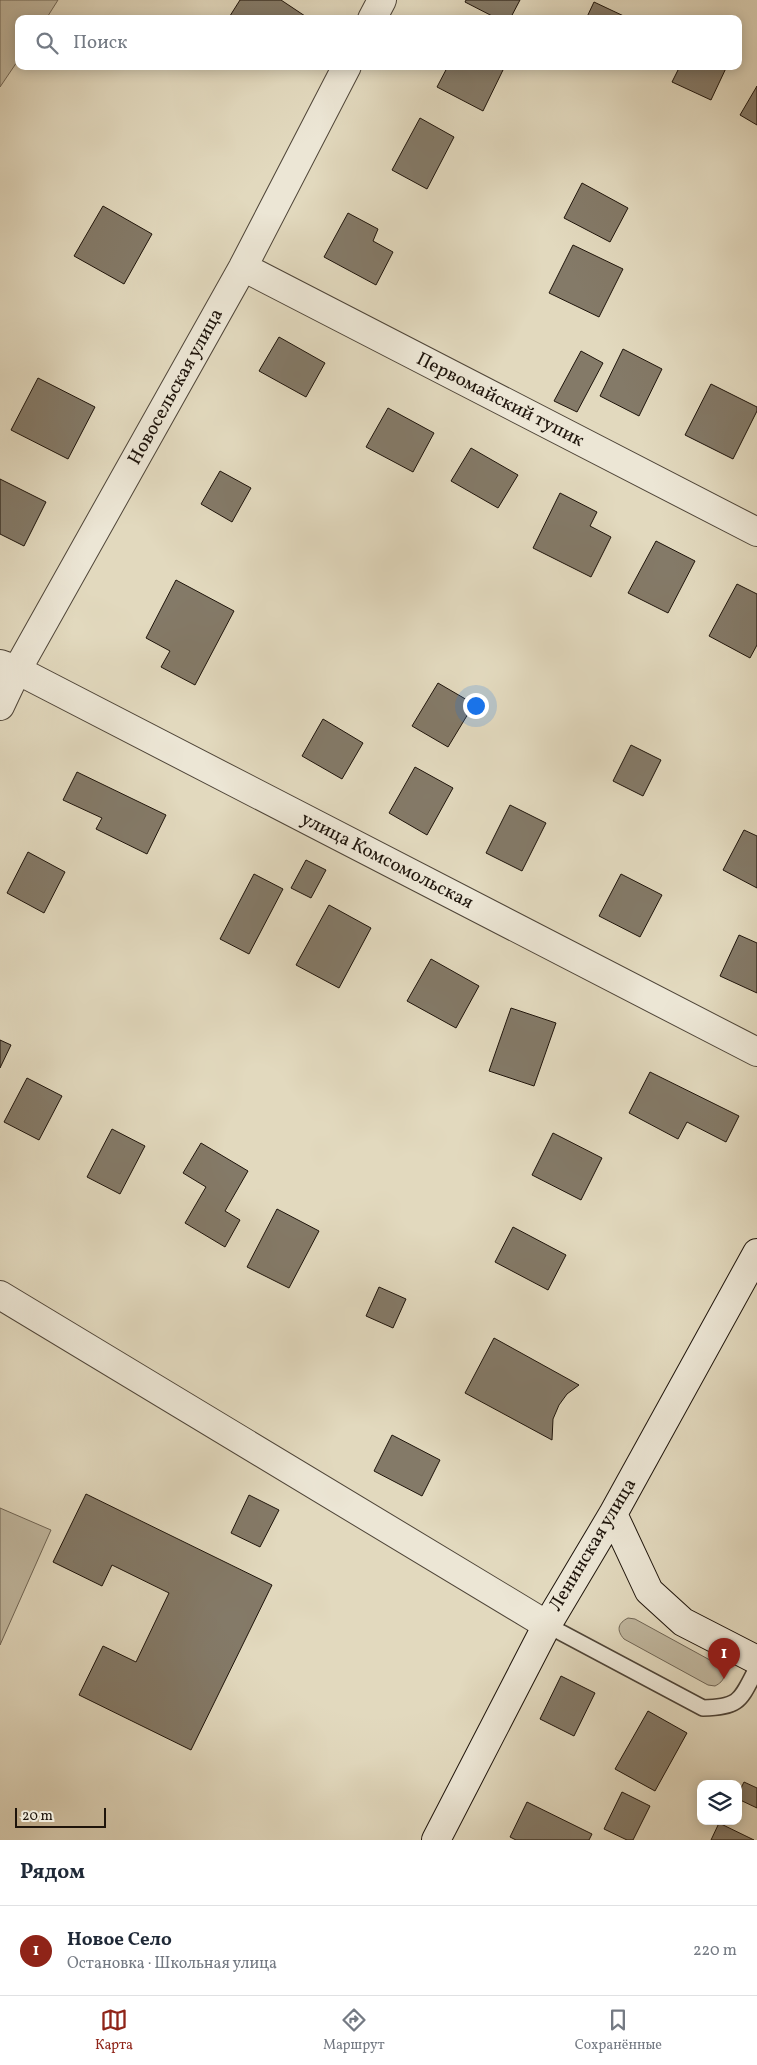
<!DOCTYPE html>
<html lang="ru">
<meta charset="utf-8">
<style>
:root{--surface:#fff;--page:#f6f6f7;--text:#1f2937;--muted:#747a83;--line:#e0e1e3;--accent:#8f2418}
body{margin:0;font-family:Vollkorn,serif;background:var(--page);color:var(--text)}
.controls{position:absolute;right:15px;bottom:15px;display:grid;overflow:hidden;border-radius:10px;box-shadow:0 2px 12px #0003}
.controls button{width:45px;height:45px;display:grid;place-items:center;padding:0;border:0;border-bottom:1px solid var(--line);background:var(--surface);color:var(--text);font:25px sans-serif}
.scale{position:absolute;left:15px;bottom:12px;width:91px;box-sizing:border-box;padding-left:5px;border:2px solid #1e140b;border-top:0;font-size:14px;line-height:18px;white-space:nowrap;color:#1e140b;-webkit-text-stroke:4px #ece6d5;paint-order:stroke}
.you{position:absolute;left:475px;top:705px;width:18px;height:18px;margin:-12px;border:4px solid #fff;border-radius:50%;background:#1a73e8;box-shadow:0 0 0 8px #1a73e833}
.badge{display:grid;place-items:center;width:32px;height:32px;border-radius:50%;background:var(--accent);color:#fff;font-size:16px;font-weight:700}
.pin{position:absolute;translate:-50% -41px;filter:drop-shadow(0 1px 2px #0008)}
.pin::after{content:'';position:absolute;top:26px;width:18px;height:15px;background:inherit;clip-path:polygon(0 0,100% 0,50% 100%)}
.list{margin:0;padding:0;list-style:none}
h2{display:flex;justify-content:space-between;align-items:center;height:65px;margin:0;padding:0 20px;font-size:21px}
h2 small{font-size:16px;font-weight:400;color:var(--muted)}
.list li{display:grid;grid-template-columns:32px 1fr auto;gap:15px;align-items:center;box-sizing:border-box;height:90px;padding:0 20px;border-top:1px solid var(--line)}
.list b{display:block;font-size:19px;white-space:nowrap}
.list p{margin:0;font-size:16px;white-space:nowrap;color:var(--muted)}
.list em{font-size:16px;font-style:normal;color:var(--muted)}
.icon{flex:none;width:28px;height:28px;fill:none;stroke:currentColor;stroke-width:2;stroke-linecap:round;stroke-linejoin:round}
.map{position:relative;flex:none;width:757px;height:1840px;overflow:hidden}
.search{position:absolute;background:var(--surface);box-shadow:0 2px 12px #0003;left:15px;right:15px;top:15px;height:55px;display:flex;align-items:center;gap:12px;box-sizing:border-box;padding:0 18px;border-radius:10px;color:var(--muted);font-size:19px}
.sheet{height:155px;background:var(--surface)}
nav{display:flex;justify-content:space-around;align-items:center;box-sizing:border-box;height:70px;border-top:1px solid var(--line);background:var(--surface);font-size:14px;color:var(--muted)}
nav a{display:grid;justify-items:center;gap:2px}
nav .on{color:var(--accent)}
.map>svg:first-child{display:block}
.green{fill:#c1b8a0;stroke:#706656}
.building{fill:#847a68;stroke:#1e140b}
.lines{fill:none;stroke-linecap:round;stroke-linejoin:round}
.lane-casing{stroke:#4f4538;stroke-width:18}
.street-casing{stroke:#4f4538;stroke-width:30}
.secondary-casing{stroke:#1e140b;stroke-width:30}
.lane{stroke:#ece6d5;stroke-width:15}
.street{stroke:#ece6d5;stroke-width:28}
.secondary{stroke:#ece6d5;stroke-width:28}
.labels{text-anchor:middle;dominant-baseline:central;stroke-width:4.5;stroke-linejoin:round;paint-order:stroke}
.street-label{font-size:19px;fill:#1e140b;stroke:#ece6d5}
</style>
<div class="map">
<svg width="757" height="1840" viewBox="0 0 757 1840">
<rect width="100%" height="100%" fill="#e2d9be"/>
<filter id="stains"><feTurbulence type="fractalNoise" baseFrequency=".004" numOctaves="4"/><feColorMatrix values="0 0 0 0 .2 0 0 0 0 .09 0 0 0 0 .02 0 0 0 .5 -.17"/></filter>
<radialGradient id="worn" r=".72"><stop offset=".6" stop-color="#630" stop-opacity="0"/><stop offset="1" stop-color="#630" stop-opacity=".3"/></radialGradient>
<path class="green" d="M0,0h58l-12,19h-27v40l-19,28z
M0,1508l51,22 -51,115z
M628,1618l7,1 84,46c8,9 6,16 -4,21l-7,-1 -84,-46c-8,-9 -6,-16 4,-21z"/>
<path class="building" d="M240,0h41l27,18 -80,1z
M466,0h54l-10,19h-12l-33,-17z
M594,2l34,16v1h-42z
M448,66h47l8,4 -20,41 -46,-24z
M680,66h47l-16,34 -39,-18z
M757,86v39l-17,-10z
M420,118l34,19 -27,52 -35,-19z
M582,183l46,25 -18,34 -46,-24z
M103,206l49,28 -28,50 -50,-28z
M348,213l30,16 -5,12 20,11 -17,33 -52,-28z
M573,245l50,24 -24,48 -50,-24z
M279,337l46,26 -19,34 -47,-26z
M623,349l39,20 -23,47 -39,-20z
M581,351l22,12 -26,49 -23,-11z
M38,378l57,29 -27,52 -57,-29z
M711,384l46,23v4l-24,48 -48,-24z
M388,408l46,25 -21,39 -47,-25z
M471,448l47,27 -20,33 -47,-27z
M220,471l31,17 -19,34 -31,-18z
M0,479l46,23 -22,44 -24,-12z
M560,493l37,19 -7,14 21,11 -20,40 -58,-29z
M656,541l39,20 -27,52 -40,-20z
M176,580l58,31 -39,74 -34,-18 9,-16 -24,-13z
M737,584l20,10v51l-7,13 -41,-22z
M438,683l36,21 -26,43 -36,-21z
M323,719l40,24 -21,36 -40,-23z
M631,745l30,15 -18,36 -30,-15z
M415,767l38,21 -26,47 -38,-22z
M77,772l89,43 -19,39 -51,-25 6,-11 -39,-18z
M510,805l36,18 -24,48 -36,-18z
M744,830l13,6v52l-34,-18z
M28,852l37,20 -21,41 -37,-20z
M306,860l20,10 -15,28 -20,-10z
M254,874l29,15 -34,65 -29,-15z
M621,874l41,21 -22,42 -41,-21z
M329,905l42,23 -32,60 -43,-23z
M739,935l18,8v50l-37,-17z
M431,959l48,27 -23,42 -49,-27z
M511,1008l45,15 -22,63 -45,-15z
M0,1040l11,5 -11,23z
M650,1072l89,44 -13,26 -39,-20 -9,17 -49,-26z
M27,1078l35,18 -23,44 -35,-18z
M112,1129l33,17 -25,48 -33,-17z
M553,1133l49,25 -21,42 -49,-25z
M201,1143l47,28 -23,40 15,9 -15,27 -40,-24 21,-36 -23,-14z
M277,1209l42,22 -30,57 -42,-21z
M513,1227l53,28 -18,35 -53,-28z
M379,1287l27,12 -13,29 -27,-12z
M494,1338l85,47 -12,9 -8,11 -6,14 -1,21 -87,-47z
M392,1435l48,25 -18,36 -48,-25z
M86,1494l186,91 -81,165 -112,-55 24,-49 33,16 33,-69 -57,-28 -10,21 -49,-24z
M249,1495l30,15 -19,37 -29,-14z
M561,1676l34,17 -21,43 -34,-17z
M648,1711l39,22 -32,58 -40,-22z
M744,1782l13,6v20l-19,-9v-5z
M622,1792l28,14 -17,34h-6l-23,-11z
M527,1802l65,32 -3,6h-73l-6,-3z
M719,1823l35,17h-43z"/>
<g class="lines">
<g class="lane-casing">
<path id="lane" d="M547,1625l156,83c38,-1 37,-8 54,-40"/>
</g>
<g class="street-casing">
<path id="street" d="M372,19l10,-19
M243,267l514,265
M0,664l17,6 740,382
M0,706l17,-36 226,-403 104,-201
M0,1295l547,330"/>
</g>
<g class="secondary-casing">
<path id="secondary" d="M613,1514l36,77 34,31 74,38
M436,1840l111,-215 66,-111 144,-261"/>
</g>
<use href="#lane" class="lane"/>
<use href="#street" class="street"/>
<use href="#secondary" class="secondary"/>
</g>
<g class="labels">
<g class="street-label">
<text transform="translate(176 387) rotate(-61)">Новосельская улица</text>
<text transform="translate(500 400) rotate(27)">Первомайский тупик</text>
<text transform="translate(387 861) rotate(27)">улица Комсомольская</text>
<text transform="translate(593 1545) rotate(-59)">Ленинская улица</text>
</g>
</g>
<rect width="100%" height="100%" filter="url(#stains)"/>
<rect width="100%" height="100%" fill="url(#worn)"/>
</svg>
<div class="controls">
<button><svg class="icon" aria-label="layers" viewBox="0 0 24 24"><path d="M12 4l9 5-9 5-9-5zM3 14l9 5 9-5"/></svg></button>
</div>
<div class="scale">20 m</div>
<div class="you"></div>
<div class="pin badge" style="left:724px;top:1679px">1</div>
<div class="search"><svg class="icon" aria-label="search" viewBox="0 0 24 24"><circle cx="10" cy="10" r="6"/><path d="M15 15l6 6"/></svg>Поиск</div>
</div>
<section class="sheet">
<h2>Рядом<small></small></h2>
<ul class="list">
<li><span class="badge">1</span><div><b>Новое Село</b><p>Остановка · Школьная улица</p></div><em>220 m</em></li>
</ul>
</section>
<nav>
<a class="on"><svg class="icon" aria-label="map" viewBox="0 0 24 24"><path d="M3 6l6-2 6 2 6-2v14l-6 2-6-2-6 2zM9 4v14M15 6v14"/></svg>Карта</a>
<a><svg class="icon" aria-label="directions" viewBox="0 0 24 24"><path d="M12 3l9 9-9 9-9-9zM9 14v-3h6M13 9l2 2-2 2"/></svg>Маршрут</a>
<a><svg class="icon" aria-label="saved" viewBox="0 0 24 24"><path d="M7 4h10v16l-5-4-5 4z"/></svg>Сохранённые</a>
</nav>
